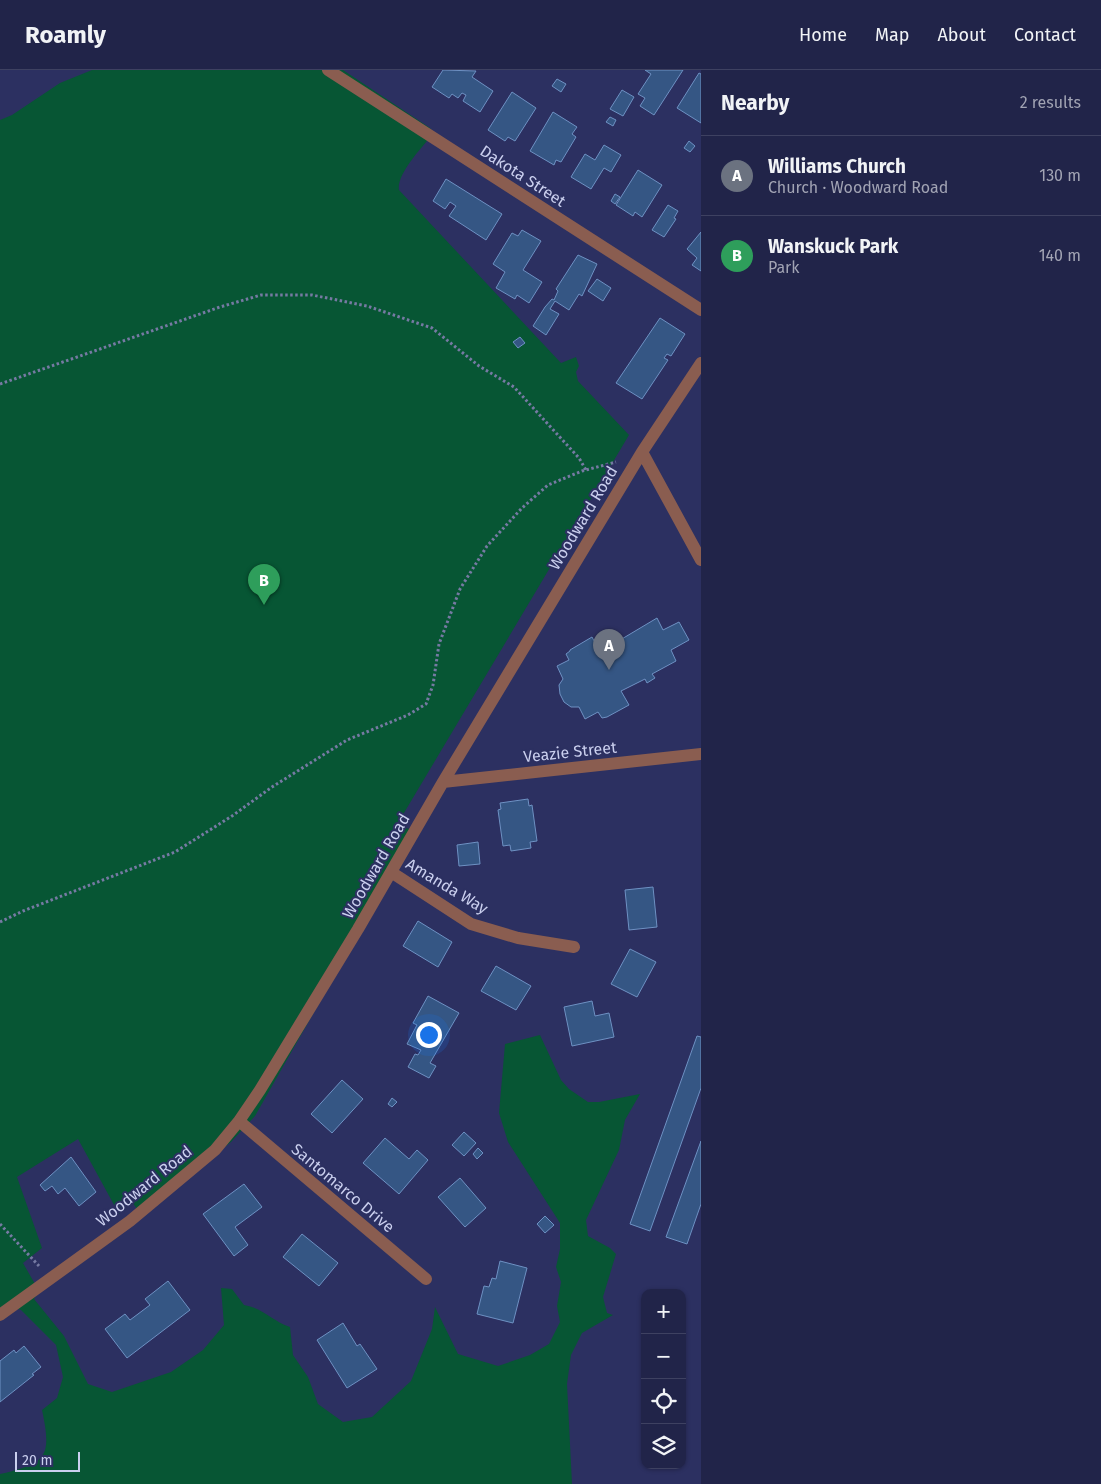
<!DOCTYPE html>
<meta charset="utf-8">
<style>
:root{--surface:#212449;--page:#292c50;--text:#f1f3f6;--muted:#a2a4b4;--line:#3e4161;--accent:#8c9099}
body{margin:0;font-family:"Fira Sans",sans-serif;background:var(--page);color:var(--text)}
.controls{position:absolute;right:15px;bottom:15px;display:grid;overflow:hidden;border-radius:10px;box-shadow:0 1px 4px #0004}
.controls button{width:45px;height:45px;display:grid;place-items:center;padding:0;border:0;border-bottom:1px solid var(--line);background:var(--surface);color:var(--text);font:25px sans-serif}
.scale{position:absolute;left:15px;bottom:12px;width:65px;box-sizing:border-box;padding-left:5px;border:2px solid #cacfee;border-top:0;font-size:14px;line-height:18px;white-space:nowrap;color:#cacfee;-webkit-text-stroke:4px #2c3061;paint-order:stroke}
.you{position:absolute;left:428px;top:964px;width:18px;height:18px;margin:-12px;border:4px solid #fff;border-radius:50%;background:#1a73e8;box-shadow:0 0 0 8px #1a73e833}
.badge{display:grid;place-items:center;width:32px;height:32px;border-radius:50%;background:var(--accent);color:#fff;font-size:16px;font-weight:700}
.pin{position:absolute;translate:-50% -41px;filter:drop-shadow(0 1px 2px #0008)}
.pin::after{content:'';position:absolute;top:26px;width:18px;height:15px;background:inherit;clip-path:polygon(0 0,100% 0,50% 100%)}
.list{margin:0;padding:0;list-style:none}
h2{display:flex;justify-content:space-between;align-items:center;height:65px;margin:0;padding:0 20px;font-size:21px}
h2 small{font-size:16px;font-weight:400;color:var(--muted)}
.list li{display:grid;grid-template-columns:32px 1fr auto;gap:15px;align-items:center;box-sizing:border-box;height:80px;padding:0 20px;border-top:1px solid var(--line)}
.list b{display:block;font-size:19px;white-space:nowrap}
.list p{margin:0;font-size:16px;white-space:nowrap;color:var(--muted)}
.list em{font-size:16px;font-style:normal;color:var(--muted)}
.icon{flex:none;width:28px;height:28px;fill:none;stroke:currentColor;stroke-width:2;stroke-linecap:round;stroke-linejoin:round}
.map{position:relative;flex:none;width:701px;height:1414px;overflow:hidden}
header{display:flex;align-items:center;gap:30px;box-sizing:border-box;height:70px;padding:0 25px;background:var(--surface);border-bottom:1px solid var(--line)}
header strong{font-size:24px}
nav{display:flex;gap:28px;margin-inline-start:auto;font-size:18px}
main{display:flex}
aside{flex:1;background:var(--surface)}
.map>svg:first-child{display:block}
.green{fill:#075634}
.building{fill:#355684;stroke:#6e91c3}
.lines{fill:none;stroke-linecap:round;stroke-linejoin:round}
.path{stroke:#767aa3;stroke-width:3;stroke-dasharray:2.5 2.5;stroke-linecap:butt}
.minor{stroke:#8a5d50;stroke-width:12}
.labels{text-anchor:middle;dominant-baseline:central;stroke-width:4;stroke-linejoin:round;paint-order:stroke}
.street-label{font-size:16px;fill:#cacfee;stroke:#2c3061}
</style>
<header>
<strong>Roamly</strong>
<nav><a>Home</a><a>Map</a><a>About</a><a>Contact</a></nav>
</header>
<main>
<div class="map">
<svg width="701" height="1414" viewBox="0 0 701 1414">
<rect width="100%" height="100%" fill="#2c3061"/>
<path class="green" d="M92,0h251l87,58 4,5c-10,12 -38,41 -35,57l162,173 15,-6 3,9 -3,6 2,9 51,54 -231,388 16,9 -17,34 -142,250 -24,26 -91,71 -8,-11 -13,12 -41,-75 -61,38 25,71 -19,15 16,28 -5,8 30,37 24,48 24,8 59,-20 32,-22 21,-25 -3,-37 11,1 12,16c19,3 28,16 46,22l3,28 15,22 10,27 25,18 29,-5 39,-36 21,-52 3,-22 23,47 40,12 32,-11 19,-11 11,-22 -3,-16 4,-24 -5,-15 4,-18v-26l-52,-81 -9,-29 6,-69 35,-9 21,45 8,9 19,13h11l41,-8 -15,26 -6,30 -33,70 2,16 22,12 6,6 -13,43 4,16 6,2 -31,18 -11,22 -4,29 5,100h-572v-10c47,-11 52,-17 42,-64l15,-12 6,-21 -7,-32 -35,-35 -6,-2 -15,11v-1199l12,-5 48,-32z"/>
<path class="building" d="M443,0l33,1 -4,6 21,14 -13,21 -17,-11 3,-6 -4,-2 -4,5 -6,-4 -3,4 -17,-11z
M645,0h38l-29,45 -14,-9 5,-8 -7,-4 13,-20z
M699,3l2,1v49l-24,-15z
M557,9l9,5 -5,8 -9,-6z
M622,20l12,7 -11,19 -13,-7z
M512,22l24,16 -21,33 -7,-4 -3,4 -17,-11z
M553,42l24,15 -5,7 4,3 -15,25 -5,-2 -2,5 -24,-14z
M610,47l6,3 -3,6 -7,-4z
M689,71l6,5 -5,6 -6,-4z
M604,75l17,10 -10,17 -7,-4 -13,21 -20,-12 14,-23 10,6z
M638,100l24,15 -20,32 -7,-5 -2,4 -17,-11z
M446,109l56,35 -16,26 -37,-24 7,-10 -6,-4 -5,7 -12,-8z
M615,124l5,3 -5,7 -4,-3z
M668,135l10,6 -4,7 2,1 -12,18 -12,-7z
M522,160l19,11 -18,29 19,12 -13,21 -12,-8 -2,4 -19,-11 9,-16 -12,-8 19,-31 6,3z
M701,162v39l-9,-6 5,-7 -10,-9z
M578,185l19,9 -15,32 -3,-2 -10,16 -14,-9 -5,8 9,5 -13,21 -13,-9 12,-19 7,-8 2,1 4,-9 -2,-2z
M597,209l14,9 -8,13 -15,-10z
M660,248l25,16 -14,22 -4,-2 -3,4 4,2 -26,39 -26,-16z
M520,267l5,6 -7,5 -5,-6z
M657,548l6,12 16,-8 10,18 -18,10 5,11 -24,13 3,4 -8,5 -2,-4 -24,12 8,14 -22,12 -5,1 -4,-6 -13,7 -6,-12h-8l-7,-5 -4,-8 -1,-9 4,-6 -6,-13 12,-6 -3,-6 4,-3v-1l22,-13 8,15z
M528,729l1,7 3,-1 5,36 -7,1 1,6 -20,3 -1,-6 -7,1 -5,-36 3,-1 -1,-6z
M478,772l2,22 -21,2 -2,-21z
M653,817l4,40 -28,3 -4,-40z
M418,851l34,21 -14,25 -35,-21z
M630,879l26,13 -19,35 -26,-13z
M496,896l35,20 -15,24 -35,-19z
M428,926l31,17 -29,50 6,3 -7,12 -21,-11 7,-13 3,1 3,-5 -14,-6 10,-19 -4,-2z
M592,931l3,15 14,-3 5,24 -42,9 -8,-39z
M697,966l4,1v51l-51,143 -20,-7z
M342,1010l21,19 -31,34 -21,-19z
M392,1028l5,4 -5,5 -4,-3z
M464,1062l12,11 -12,13 -12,-11z
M385,1068l24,21 8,-9 11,10 -29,34 -36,-31z
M701,1071v63l-14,40 -21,-7z
M478,1078l5,5 -6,6 -4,-5z
M71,1087l25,35 -17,14 -14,-18 -7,6 -6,-8 -7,5 -5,-6z
M460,1108l26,30 -21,19 -27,-30z
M244,1114l18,23 -27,20 13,18 -14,11 -31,-42z
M545,1146l9,9 -9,8 -8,-9z
M302,1164l36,29 -19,23 -36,-29z
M500,1191l27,7 -14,55 -36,-9 7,-28 5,1 3,-9 4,1z
M168,1211l22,29 -63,48 -22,-29 20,-15 5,6 20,-15 -5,-6z
M343,1253l14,23 3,-2 17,25 -30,19 -30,-48z
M24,1276l17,21 -9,7 2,1 -34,27v-41l14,-11 2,3z"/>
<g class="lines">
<path class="path" d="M0,314l220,-77 41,-12h51l55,11 65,22 47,38 35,21 65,71 7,12
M0,852l23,-11 152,-59 57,-36 40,-29 75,-47 61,-25 18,-11 7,-19 6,-41 21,-55 27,-43 35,-38 26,-23 34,-14 34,-9
M0,1154l39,42"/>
<path class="minor" d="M328,0l373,240
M642,382l59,108
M443,712l258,-28
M391,802l80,52 47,14 56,9
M239,1051l187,158
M0,1245l130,-94 85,-71 24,-29 21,-31 98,-161 85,-147 199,-330 59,-89"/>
</g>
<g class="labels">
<g class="street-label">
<text transform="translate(523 106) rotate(33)">Dakota Street</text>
<text transform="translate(583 448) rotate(-59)">Woodward Road</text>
<text transform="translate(570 682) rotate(-6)">Veazie Street</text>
<text transform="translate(376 796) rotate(-60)">Woodward Road</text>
<text transform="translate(447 816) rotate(31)">Amanda Way</text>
<text transform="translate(144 1116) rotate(-39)">Woodward Road</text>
<text transform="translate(343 1118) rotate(40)">Santomarco Drive</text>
</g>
</g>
</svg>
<div class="controls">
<button>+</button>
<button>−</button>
<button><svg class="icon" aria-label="locate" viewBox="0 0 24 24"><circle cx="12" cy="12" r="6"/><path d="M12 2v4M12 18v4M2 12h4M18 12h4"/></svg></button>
<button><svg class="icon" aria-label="layers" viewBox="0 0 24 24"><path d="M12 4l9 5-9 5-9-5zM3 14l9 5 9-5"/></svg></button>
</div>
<div class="scale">20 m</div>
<div class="you"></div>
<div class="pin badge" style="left:609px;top:600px;background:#6b7280">A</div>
<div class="pin badge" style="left:264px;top:535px;background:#2e9e5b">B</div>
</div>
<aside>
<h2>Nearby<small>2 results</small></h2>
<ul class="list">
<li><span class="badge" style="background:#6b7280">A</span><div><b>Williams Church</b><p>Church · Woodward Road</p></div><em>130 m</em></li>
<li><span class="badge" style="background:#2e9e5b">B</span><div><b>Wanskuck Park</b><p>Park</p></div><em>140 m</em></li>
</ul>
</aside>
</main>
